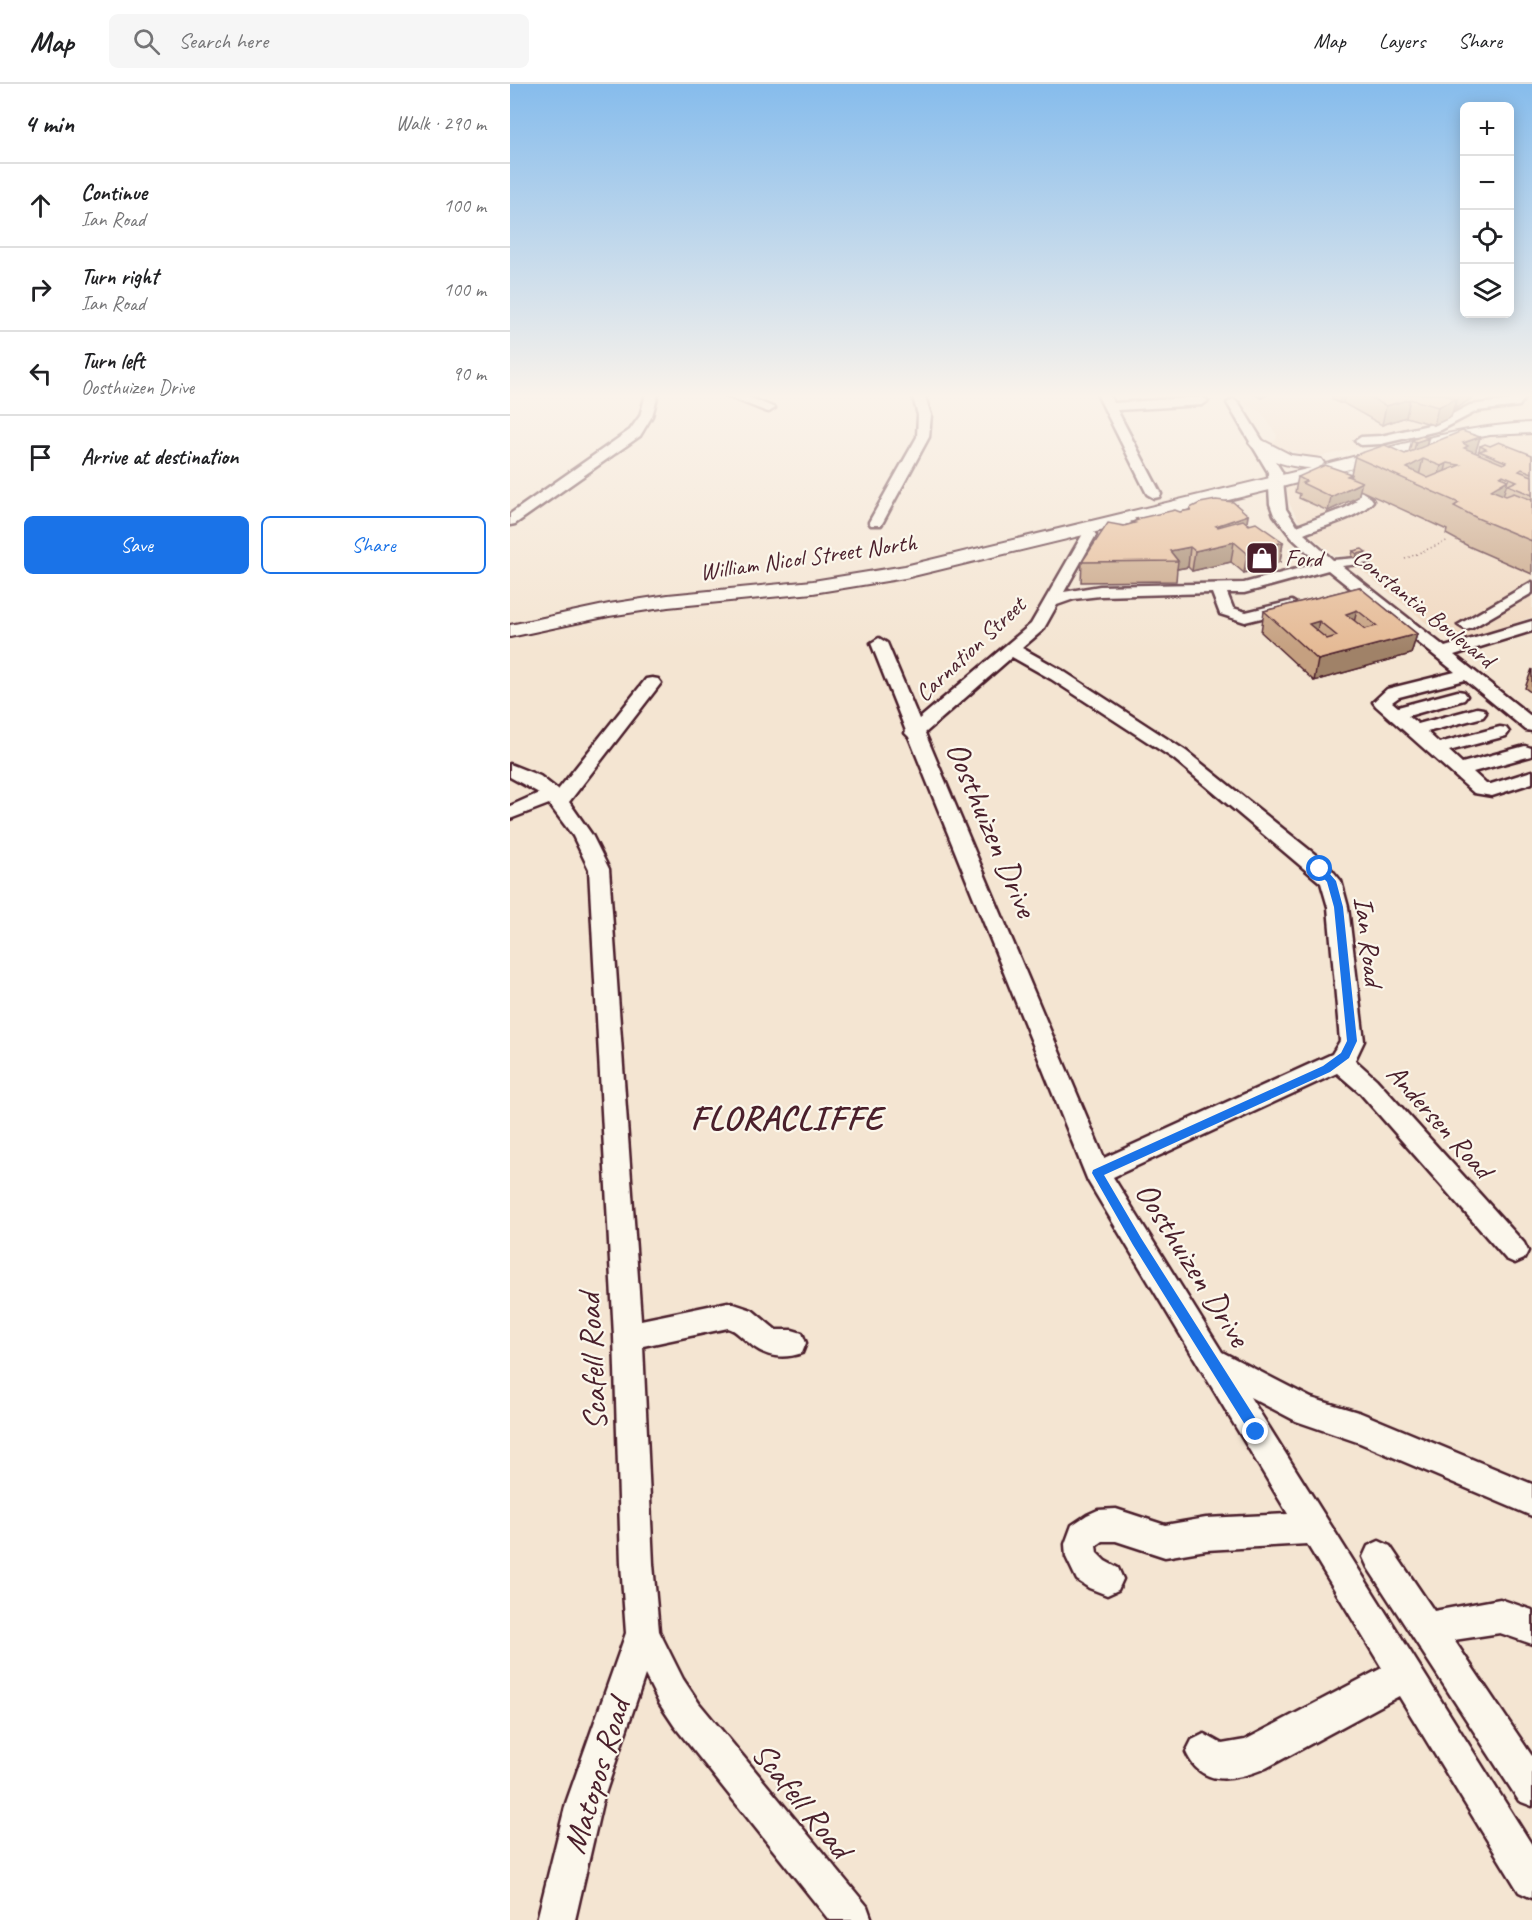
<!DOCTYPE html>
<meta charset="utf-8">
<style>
:root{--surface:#fff;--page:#f6f6f6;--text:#202124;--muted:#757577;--line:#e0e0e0;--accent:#1a73e8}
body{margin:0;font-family:Caveat,sans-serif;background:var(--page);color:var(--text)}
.controls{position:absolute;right:18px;top:18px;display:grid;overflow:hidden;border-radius:9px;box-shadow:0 3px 15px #0003}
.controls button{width:54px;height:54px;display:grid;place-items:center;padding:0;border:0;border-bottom:2px solid var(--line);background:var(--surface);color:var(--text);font:30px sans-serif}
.stop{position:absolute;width:18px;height:18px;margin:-14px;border:4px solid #1a73e8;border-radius:50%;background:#fff}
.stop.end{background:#1a73e8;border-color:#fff;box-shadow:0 2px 6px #0008}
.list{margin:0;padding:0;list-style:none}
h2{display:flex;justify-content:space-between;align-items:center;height:78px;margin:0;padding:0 24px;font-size:26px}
h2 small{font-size:20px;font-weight:400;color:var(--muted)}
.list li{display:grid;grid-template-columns:39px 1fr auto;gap:18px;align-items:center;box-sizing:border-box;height:84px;padding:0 24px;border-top:2px solid var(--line)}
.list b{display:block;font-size:22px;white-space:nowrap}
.list p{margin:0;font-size:20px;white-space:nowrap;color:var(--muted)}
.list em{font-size:20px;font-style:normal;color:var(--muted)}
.actions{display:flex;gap:12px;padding:18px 24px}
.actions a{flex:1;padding:14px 0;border:2px solid var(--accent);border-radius:9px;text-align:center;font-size:21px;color:var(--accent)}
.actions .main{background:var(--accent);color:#fff}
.icon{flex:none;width:33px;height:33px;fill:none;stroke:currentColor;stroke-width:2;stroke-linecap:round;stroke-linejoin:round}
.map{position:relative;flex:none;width:1022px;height:1836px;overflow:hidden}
header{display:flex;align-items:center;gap:36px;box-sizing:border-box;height:84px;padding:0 30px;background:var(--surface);border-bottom:2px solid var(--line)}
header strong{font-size:28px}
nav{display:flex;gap:33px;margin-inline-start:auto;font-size:21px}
.search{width:420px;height:54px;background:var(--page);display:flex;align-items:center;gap:15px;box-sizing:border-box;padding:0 21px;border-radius:9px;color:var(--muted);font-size:22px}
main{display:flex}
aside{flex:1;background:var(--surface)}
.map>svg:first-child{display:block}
.built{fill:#f0d8c0}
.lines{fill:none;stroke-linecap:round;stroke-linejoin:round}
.minor-casing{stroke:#4a1f2b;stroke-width:5}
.major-casing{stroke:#4a1f2b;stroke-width:4}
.path{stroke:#4a1f2b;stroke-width:1.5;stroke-dasharray:1 3;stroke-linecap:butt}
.minor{fill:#fbf7ec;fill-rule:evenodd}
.major{fill:#fbf7ec;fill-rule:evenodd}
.wall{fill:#c5a080;stroke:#4a1f2b;stroke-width:1.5}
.shaded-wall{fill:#a08268;stroke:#4a1f2b;stroke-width:1.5}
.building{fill:#e5ba95;stroke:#4a1f2b;stroke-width:1.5;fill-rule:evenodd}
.route{fill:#1a73e8}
.labels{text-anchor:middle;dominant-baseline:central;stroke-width:4.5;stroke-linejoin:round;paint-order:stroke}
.far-street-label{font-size:24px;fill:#4a1f2b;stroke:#fbf7ec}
.far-poi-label{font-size:24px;fill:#4a1f2b;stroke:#fbf7ec;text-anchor:start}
.street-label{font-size:28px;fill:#4a1f2b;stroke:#fbf7ec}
.near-street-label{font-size:33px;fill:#4a1f2b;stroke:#fbf7ec}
.district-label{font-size:34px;font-weight:bold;letter-spacing:1.5px;fill:#4a1f2b;stroke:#fbf7ec}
</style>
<header>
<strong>Map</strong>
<div class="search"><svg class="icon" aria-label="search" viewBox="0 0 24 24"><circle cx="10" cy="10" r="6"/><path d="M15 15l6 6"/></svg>Search here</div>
<nav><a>Map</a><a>Layers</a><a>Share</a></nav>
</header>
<main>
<aside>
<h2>4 min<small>Walk · 290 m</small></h2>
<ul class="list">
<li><svg class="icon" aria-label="ahead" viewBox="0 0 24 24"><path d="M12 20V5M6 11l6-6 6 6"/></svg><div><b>Continue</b><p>Ian Road</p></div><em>100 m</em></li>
<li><svg class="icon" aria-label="right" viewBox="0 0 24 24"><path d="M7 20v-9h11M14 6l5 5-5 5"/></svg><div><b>Turn right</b><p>Ian Road</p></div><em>100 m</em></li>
<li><svg class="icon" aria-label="left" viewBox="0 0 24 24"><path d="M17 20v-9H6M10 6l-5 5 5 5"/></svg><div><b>Turn left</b><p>Oosthuizen Drive</p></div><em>90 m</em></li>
<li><svg class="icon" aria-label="arrive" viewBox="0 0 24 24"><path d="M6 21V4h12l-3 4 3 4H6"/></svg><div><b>Arrive at destination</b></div></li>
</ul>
<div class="actions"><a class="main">Save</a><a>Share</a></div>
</aside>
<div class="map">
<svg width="1022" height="1836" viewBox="0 0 1022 1836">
<rect width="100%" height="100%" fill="#f4e5d2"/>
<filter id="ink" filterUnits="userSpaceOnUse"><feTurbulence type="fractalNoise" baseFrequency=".0167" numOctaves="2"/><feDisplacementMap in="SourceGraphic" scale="12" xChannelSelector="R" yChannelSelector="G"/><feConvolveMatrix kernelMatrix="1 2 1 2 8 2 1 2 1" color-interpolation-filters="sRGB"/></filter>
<g filter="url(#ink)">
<path class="built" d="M754,310h268l-8,18 -42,2 -6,7 -61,16 -109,22 -11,-8h-17l-10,-6 8,-5 1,-5 -16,-23 -15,-7 -1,-4z
M1022,347v186l-57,20 -21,1 -20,-9 -79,-64v-3l-10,-7h-10l-23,-18v-5l7,-4 -20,-7 -10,-18 -2,-17 161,-45 39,-8z"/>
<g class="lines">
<g class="minor-casing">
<path id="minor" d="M136,310h12l-6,22 -12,20 -125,88 -5,1v-11l120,-84 10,-14z
M212,310h19l34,14 -6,4 -4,-1z
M402,310h12l7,21 -2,22 -46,85 -2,3h-10l-2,-3 48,-85 1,-22z
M587,310h12l5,9 88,-6 6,4 -6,4 -85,5 44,84 -2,3 -5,1 -7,-4z
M1005,310h12l-8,12 -42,5 -36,19 -60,14 -20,1 -6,-4 6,-4 20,-1 52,-12 37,-19 41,-5z
M723,315l6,4 43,69 4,37 11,17 48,-18 12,-7 -21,-14 -3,-10 2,-3 34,-10h16l2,3 -2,3 -38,9 1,3 23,16 2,3c-15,18 -48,24 -69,33l29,26 36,-3 2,3 -2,3 -27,3 103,81 87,-26v10l-78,24 78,62v14l-6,-1 -61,-50 -66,17 -7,5 6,5 60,-16 6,1 3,4 -3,4 -56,16 10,8 59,-16 6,1 3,4 -3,4 -56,15 12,11 61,-16 6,1 3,4 -3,4 -57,15 13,12 63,-17 6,2v8l-58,16 13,12h5l41,-13v12l-40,13 -18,-3 -98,-87 -3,-4 14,-13 68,-17 -127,-102 -84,23h-17l6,15 13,4 46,-11 8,5 -2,3 -53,13 -25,-8 -8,-21 -112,3 -26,3 -17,6 -14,25 -21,18 41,23 123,80 141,113 14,17 7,26 16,134 -9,19 21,19 148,164 4,8 -4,8 -9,4 -9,-4 -146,-166 -23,-20 -224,104 109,175 89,46 50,15 171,71v32l-172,-73 -64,-22 -46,-24 282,448v53l-13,-6 -120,-196 -133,72c-30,12 -64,21 -80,-16l6,-12 12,-6 18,10 23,-4 137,-72 -75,-124 -101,6 -41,7 -49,-16h-13l-7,5 1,7 8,8 13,7 5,11 -5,11 -11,5 -18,-7 -12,-8 -11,-23 -1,-13 7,-19 15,-10 11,-5 18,-1 49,16 41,-7 82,-4 -200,-333 -179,-444 -4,-4 1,-2 -35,-88 8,-5 8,5 32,76 112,-95 53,-92h10l2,3 -32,57 36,-6 144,-3 75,-20 -27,-25 -18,-23 -4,-11 -2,-32 -41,-69zM502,573l39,22 123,80 147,124 7,24 12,134 -8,13 -228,104 -179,-425z
M1022,498v11l-60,35 -6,2 -8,-5z
M142,594l6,1 3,4 -92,119 23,33 17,34 32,451 87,-18 24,8 24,20h16l10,3 4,10 -4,10c-20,7 -38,4 -54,-11 -7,-5 -12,-12 -20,-14l-85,18 10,218 6,67 24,48 16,24 168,203 5,14h-43l-154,-193 -16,-24 -14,-28 -43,128 -27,117h-38l29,-117 60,-170 -5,-69 -7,-228 -25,-467 -16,-33 -24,-32 -39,15v-13l29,-13 -29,-16v-13l30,12 18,14 88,-111z
M869,1457l11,5 44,65 66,-12 32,11v34l-32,-11 -46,7 78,116v50l-13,-5 -151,-233 -5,-11 5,-11z"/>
</g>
<g class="major-casing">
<path id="major" d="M1022,339v10l-42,2 -50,10 -162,43 -373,90 -92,15 -145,14 -59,9 -99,21v-12l99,-21 59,-9 145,-14 92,-15 406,-98c-21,-1 -48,-7 -62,-25l3,-4 6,-1 33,17 30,4 3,4 -2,2c71,-18 137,-39 210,-42z"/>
</g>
<path class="path" d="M895,475l44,-19"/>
<use href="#minor" class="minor"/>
<use href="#major" class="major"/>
</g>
<path class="wall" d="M743,310h16l-8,4z
M823,310h140l-2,5 -16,10h-2l-2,8 -17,8 -28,-8 -24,8 -39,-22h-4l-7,-4z
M970,353l-5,15 3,2 2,-8h10l42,9v119l-64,-28 -22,-12 1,-4 -87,-40 -2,7 -30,14 -29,-13 1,-4 -5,-2 3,-15 53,-3 4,-19 50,-1 4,-2 3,-12 16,-2 -1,7z
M680,424l58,7 -1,8 36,19 -3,20 -36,11 -13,-11 -39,9 -4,-4 -11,2 -1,12 -95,1 1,-20 42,-36 8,-2v-2l4,-1v-2l44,-7 9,-2z
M843,467l11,6 -8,2 -4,-3z
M849,503l58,47 -6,20 -97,27 -53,-49 3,-21z
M1022,585v24l-7,-5z"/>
<path class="shaded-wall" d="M751,310h8l-8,4z
M831,310h4l-2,9h-4z
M931,310h8l-2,9 9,-4 -5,18 -17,8z
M949,310h14l-2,5 -16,10z
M900,315l-4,18 -24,8 4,-19z
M970,353l-8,27 -12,1 3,-22z
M918,354l-11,46 -10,-16 3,-2 6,-24z
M937,379l-7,28 -6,1 7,-26z
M841,390l-3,15 14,-7 -4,15 -30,14 3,-14 16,-21z
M993,391l-3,10 8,-5 -9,28 -8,-18 9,-13z
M738,431l-3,20 -32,11 3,-20z
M724,458l-3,20 -39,9 3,-20z
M773,458l-3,20 -36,11 3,-20z
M680,463l-2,20 -11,2 1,-8 -8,-10z
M856,468l-2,5 -8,2 1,-5z
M847,526l-5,21 -6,-17z
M809,537l-4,21 -6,-18z
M907,550l-6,20 -97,27 4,-21z"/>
<path class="building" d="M854,310h80l12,5 -18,8 -28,-8 -24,7z
M952,347l18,6 -17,6 5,3 -4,2 39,16 3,-2 -27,-11 7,-2 -6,-3 5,-2 5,2 9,-4 33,13v18l-10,-4 -3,2 13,5v19l-24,-10 9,-4 -14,-6 -3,2 8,3 -17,10 15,6 8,-3 18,7v41l-55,-23 -23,-12 5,-3 -104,-46v-2l30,-10 20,9zM913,375l18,7 6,-3 13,2 -32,13 -21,-10z
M912,352l6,2 -12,4 -4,-2z
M815,381l26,9 -4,2 15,6 -31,15 -29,-14 4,-2 -8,-4z
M706,416l17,2 15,13 -32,11 2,1 25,-7 6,5 7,-2 27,19 -36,11 -13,-11 -39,9 -5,-4 -20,4 8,10 -96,1 26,-39 16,3 11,-3 -3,-1 6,-2 -2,-1 39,-9 5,2 11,-2 -1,-2 10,-5z
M852,465l4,3 -9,2 -4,-3z
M849,503l58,47 -99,26 -54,-49zM847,526l20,16 -12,3 -19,-15zM809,537l18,15 -10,3 -18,-15z"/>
</g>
<linearGradient id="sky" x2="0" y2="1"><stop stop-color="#86bcec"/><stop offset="0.55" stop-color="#faf3eb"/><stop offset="1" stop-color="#faf3eb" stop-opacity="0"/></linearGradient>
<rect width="1022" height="567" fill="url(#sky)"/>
<path class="route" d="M807,783h7l12,14 7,26 14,134 -8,17 -19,14 -226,103 37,63 120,189 2,5 -2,4 -5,2 -4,-2 -119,-191 -41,-72 1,-3 230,-104 18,-13 6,-12 -13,-134 -7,-25 -10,-11z"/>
<defs>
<g id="shop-square" transform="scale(1.725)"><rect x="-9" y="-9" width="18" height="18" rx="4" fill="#4a1f2b" stroke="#fbf7ec"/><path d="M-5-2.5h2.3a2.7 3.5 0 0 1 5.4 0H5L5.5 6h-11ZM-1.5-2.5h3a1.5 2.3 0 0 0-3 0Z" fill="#fff"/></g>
</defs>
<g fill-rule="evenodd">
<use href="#shop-square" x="752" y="474"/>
</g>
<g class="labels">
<g class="far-street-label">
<text transform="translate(298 473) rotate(-8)">William Nicol Street North</text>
<text transform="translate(914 524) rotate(39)">Constantia Boulevard</text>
<text transform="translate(460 565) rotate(-43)">Carnation Street</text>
</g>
<g class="far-poi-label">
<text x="775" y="474">Ford</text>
</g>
<g class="street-label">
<text transform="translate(859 857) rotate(83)">Ian Road</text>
<text transform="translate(930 1037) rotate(48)">Andersen Road</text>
</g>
<g class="near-street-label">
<text transform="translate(482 745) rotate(67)">Oosthuizen Drive</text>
<text transform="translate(683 1180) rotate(58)">Oosthuizen Drive</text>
<text transform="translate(82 1278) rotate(-93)">Scafell Road</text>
<text transform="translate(86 1692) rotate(-73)">Matopos Road</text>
<text transform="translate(292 1716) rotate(51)">Scafell Road</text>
</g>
<g class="district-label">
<text x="277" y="1033">FLORACLIFFE</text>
</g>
</g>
</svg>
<div class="controls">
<button>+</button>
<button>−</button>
<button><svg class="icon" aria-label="locate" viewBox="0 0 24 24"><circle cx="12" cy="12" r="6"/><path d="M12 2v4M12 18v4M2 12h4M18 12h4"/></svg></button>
<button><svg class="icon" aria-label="layers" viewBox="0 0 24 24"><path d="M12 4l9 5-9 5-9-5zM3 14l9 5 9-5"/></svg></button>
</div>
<div class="stop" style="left:810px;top:785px"></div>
<div class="stop end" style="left:746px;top:1348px"></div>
</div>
</main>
